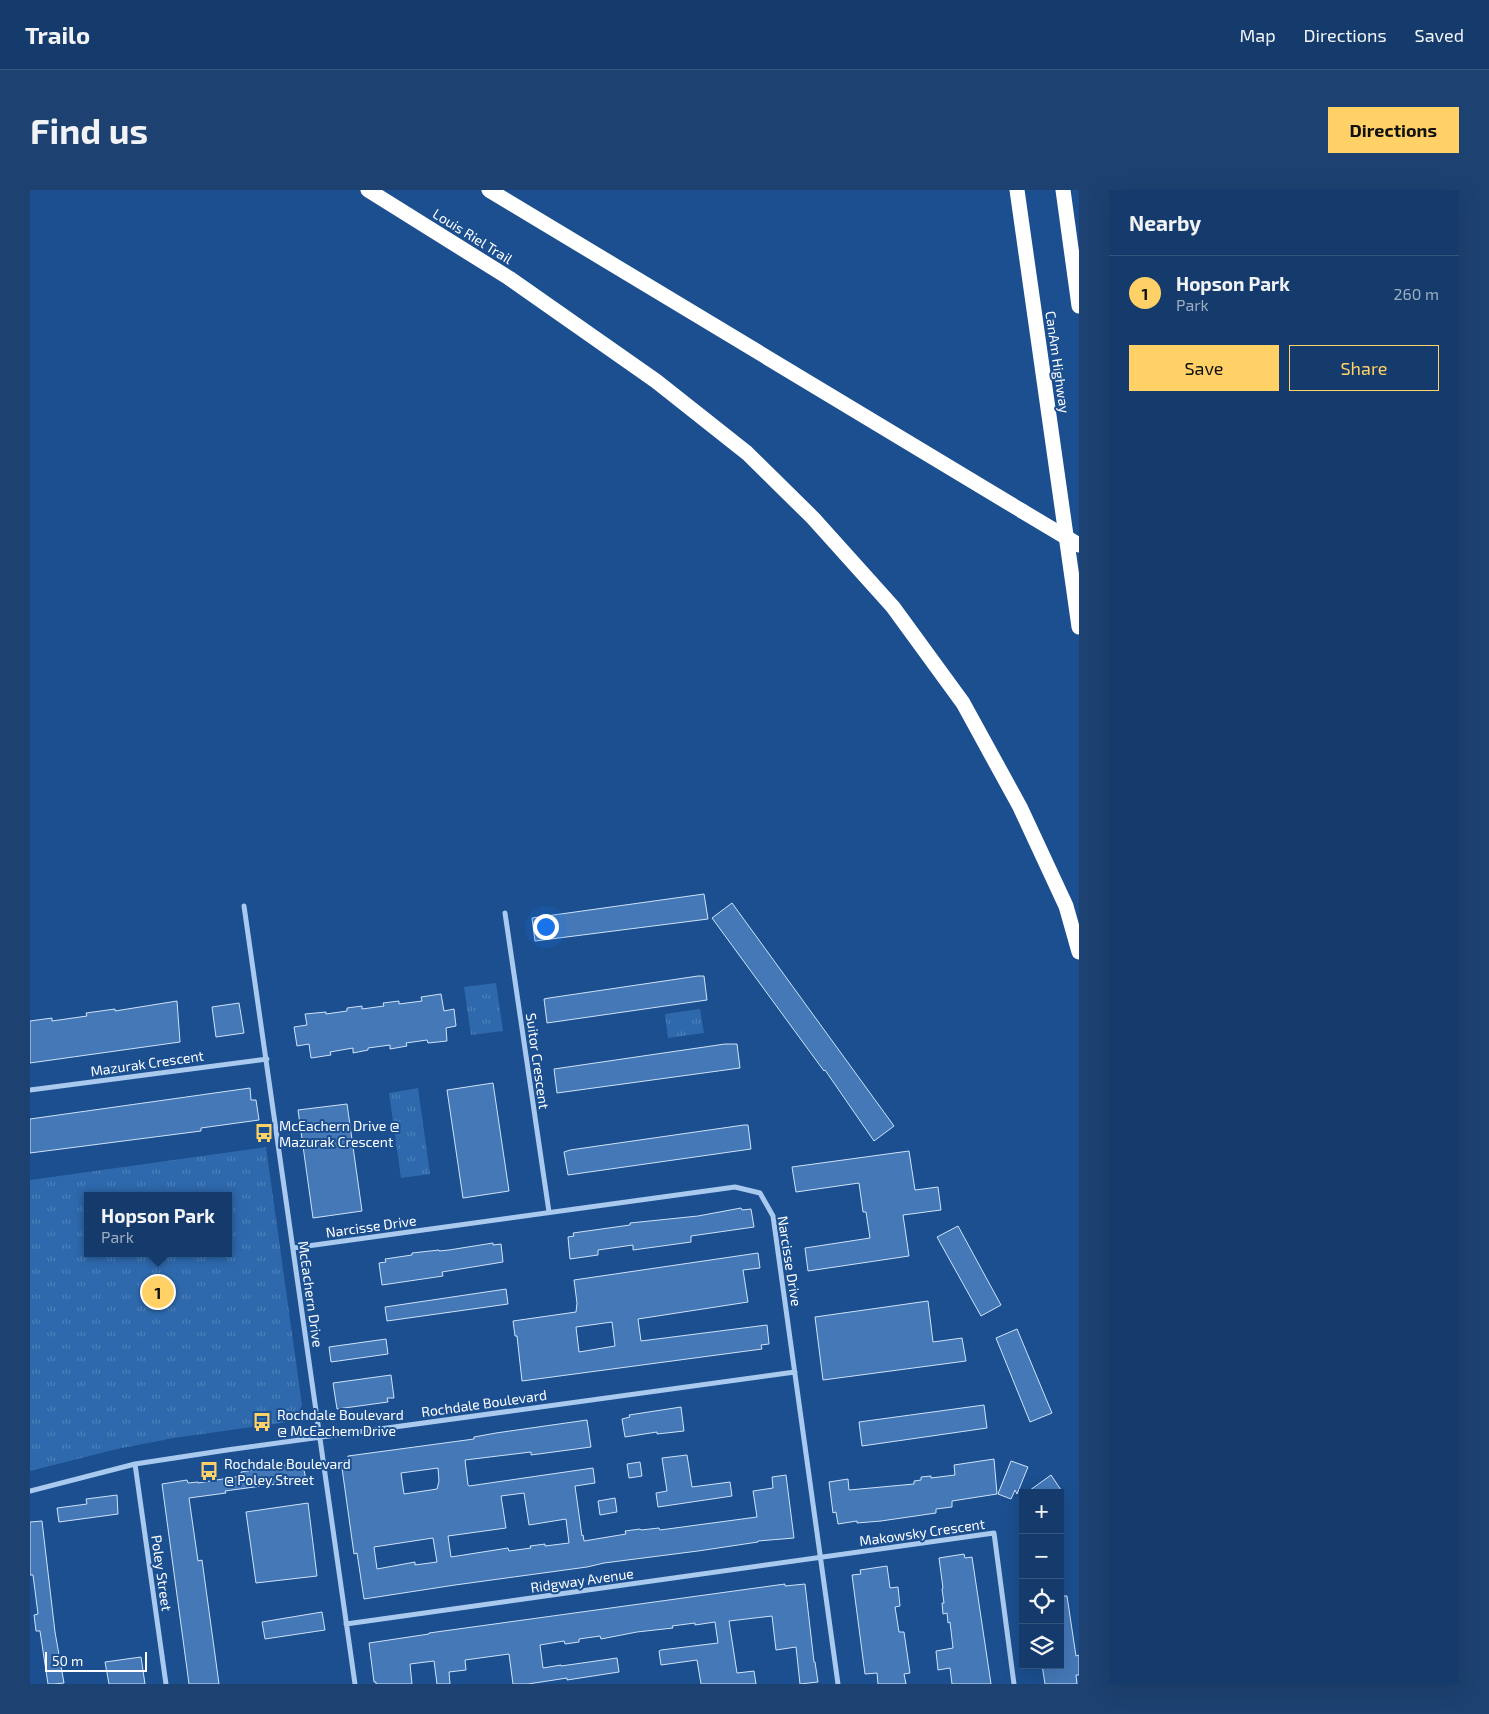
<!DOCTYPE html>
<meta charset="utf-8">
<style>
:root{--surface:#143b6b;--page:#1d4271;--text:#f1f3f6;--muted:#9dadc1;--line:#33557e;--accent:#ffd166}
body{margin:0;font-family:"Exo 2",sans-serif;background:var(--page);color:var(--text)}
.controls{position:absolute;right:15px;bottom:15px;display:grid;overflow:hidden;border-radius:0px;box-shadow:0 5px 20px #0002}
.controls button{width:45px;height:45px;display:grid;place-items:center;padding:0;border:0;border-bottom:1px solid var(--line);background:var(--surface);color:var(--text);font:25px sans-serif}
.scale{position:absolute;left:15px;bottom:12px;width:102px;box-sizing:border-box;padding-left:5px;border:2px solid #fff;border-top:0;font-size:14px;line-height:18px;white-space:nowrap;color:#fff;-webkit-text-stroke:4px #1b4f8f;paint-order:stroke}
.you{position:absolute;left:515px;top:736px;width:18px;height:18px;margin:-12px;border:4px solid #fff;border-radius:50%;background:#1a73e8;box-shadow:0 0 0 8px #1a73e833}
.badge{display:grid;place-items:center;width:32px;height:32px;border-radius:50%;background:var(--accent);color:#111;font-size:16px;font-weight:700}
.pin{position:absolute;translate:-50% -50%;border:2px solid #fff;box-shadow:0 1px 5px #0006}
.popup{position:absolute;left:54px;top:1002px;width:148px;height:65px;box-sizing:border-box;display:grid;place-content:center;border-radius:0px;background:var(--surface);filter:drop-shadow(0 1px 4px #0005);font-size:16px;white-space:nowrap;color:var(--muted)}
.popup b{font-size:19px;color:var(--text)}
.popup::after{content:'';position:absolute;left:50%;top:100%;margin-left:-10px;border:10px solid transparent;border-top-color:var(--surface)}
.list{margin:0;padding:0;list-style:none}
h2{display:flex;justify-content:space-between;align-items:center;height:65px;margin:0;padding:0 20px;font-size:21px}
h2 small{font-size:16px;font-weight:400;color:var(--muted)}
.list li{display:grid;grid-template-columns:32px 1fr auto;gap:15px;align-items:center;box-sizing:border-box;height:75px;padding:0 20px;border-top:1px solid var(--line)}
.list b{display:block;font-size:19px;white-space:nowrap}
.list p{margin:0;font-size:16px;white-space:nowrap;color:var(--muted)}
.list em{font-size:16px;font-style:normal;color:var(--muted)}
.actions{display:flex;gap:10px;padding:15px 20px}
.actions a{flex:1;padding:11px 0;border:1px solid var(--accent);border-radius:0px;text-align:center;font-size:18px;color:var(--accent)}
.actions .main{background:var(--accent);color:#111}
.icon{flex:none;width:28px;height:28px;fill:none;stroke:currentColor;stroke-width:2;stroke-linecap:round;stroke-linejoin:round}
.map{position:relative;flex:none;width:1049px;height:1494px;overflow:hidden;border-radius:0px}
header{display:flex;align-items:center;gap:30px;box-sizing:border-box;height:70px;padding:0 25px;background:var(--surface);border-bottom:1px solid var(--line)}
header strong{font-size:24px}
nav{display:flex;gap:28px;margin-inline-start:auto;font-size:18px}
.intro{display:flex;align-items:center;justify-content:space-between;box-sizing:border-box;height:120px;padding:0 30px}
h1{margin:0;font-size:35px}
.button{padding:12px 22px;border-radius:0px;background:var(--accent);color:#111;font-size:18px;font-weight:700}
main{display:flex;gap:30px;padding:0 30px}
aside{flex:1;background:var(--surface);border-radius:0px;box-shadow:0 5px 20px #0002}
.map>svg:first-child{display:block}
.grass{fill:url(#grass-tufts);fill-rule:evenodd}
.building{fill:#4478b7;stroke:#cfe3fa;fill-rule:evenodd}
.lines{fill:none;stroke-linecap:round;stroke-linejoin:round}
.street{stroke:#a9c9ee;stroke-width:5}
.highway{stroke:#fff;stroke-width:15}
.highway-bridge{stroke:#fff;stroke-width:15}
.labels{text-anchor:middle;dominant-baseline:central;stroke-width:4;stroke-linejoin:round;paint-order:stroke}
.street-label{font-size:14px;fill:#fff;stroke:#1b4f8f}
.poi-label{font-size:14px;fill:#fff;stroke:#1b4f8f;text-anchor:start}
</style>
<header>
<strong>Trailo</strong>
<nav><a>Map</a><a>Directions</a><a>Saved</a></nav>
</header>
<div class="intro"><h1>Find us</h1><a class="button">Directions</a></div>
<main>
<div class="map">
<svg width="1049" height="1494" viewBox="0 0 1049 1494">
<defs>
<pattern id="grass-tufts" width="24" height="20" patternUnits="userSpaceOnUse" patternTransform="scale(1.25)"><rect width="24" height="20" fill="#2e69ad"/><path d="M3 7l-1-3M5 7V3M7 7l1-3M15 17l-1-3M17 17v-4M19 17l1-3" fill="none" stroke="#4d80b9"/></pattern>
</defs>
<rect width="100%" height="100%" fill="#1b4f8f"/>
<path class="grass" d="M466,793l7,48 -32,4 -7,-48z
M670,819l4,24 -36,5 -3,-24z
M388,898l12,86 -29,4 -12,-85z
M236,957l36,258 -4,11 -11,6 -113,16 -57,11 -87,22v-291zM58,1006h140v57h-140z"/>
<path class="building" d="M674,704l4,25 -173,22 -3,-23z
M702,713l162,223 -20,15 -49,-71 -1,1 -112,-153z
M668,786h6l3,24 -160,23 -3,-24 5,-1z
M411,804l3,17 10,-2 2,17 -10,2 1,13 -19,2 -1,-3 -21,3 1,3 -17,3v-4l-22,3v2l-15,3v-5l-23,4 1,3 -20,3 -2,-14 -12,2 -3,-19 13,-2 -2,-11 21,-2v2l21,-3v-3l15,-2v3l22,-3 -1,-3 16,-2v3l23,-3 -1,-4z
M147,811l3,41 -150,21v-42l22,-3v3l35,-5 -1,-3 29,-4v2z
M209,813l5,30 -28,4 -4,-30z
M695,854h12l3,24 -183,25 -3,-24z
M463,893l16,108 -46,7 -16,-108z
M220,898l1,12h5l3,20 -58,8v3l-171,22v-34z
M317,914l15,107 -49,7 -15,-108z
M714,935h4l3,24 -183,26 -4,-23 6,-2z
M879,961l6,39 23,-3 3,23 -38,5 6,41 -101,15 -3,-23 65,-10 -4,-26h-3l-4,-29 -63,9 -4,-25z
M711,1018l1,2 9,-1 3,18 -63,9v6l-58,8v-5l-35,5v5l-28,4 -2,-22 6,-1 -1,-3 57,-8v-2l68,-7z
M928,1036l43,79 -20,11 -44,-79z
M463,1053v2l8,-1 2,18 -61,10 1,4 -61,9 -3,-22 7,-1 -1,-3 27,-4v-2l27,-3v1l10,-1z
M728,1063l2,15 -17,2 5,32 -110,17 3,22 126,-16 2,19 -8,1 1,4 -240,32 -5,-45h-2l-2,-15 63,-9 1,-9 -3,-23zM582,1132l3,24 -36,6 -3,-25z
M476,1099l2,15 -121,17 -2,-14z
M898,1111l5,41 29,-4 4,23 -143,19 -8,-63z
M987,1139l35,84 -22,9 -34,-84z
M356,1149l2,15 -57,8 -2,-15z
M361,1185l3,23h-7l1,4 -51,7 -4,-26z
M954,1215l3,23 -125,18 -3,-24z
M651,1217l3,24 -27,3v-2l-32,5 -3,-18 8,-2 -1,-2z
M557,1230l4,27 -60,8v-3l-66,8 3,25 1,1 124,-18 2,15 -20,3 7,50 1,-1 1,6 42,-7 -1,-3 15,-2 1,1 18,-2 1,2 97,-13 -4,-26 20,-3 -1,-11 14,-2 8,63 -36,3v1l-60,9 -94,12 -17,4 -132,18 -91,14 -7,-46 -3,1 -13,-93 7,-1v-4l126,-17v-2l22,-4zM408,1278l1,13 -2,8 -33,5 -3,-21zM494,1303l5,32 37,-6 3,24 -24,3v-2l-15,2 1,2 -22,3 -1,-3 -57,9 -3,-21 58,-8 -5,-32zM403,1348l4,24 -22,3v-3l-38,7 -3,-22z
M657,1265l5,32 38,-5 2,14 -74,11 -2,-14 11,-2 -5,-33z
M964,1269l3,35 -45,7v6l-16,2v4l-55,8 -24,2v-2l-19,3 -2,-12 -3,1 -4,-31 19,-3 1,11 65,-6v-3l7,-1v-3l10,-1v2l24,-3 -1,-10z
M981,1271l17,6 -11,27 -2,-4 -4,9 -13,-5z
M610,1272l2,14 -13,2 -2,-14z
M262,1274v3l11,-2 3,15 -81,11 1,2 -37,5 9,63 4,-1 17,124h-30l-27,-200 25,-4 1,3 10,-1v1l43,-7v-4z
M1021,1285l12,18h-37z
M87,1305l1,19 -59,8 -2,-14 30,-4 -1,-5z
M585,1308l2,14 -17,3 -2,-14z
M278,1313l9,73 -61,7 -10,-71z
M12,1331l13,111 9,51 -10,1h-6l-8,-53h-4l-2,-16 4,-1 -5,-39h-3v-53z
M934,1364l1,4 7,-1 19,127h-39l-2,-16 -12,2 -2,-19 17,-3 -3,-26 -2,1 -1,-10 -4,1 -1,-11h2l-2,-14 1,-1 -4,-30z
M857,1376l3,22 8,-1 2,19 -5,1 4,25h5l6,41 -6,1 2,10h-28l-1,-11 -12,1 -13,-99 9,-1 -1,-4z
M755,1394v2l20,-2 9,78h1l3,20 -18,2 -4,-37 -20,3 -4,-34 -43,5 8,52 17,-2 2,13h-55l-4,-24 -36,5 -2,-14 2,-1 57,-7 -3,-21 -20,3v-2l-23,3 1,2 -36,4 -36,7 -1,-3 -21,3v3l-14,2 -1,-3 -24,4 3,23 18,-3v1l56,-8 2,14 -52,8v-2l-39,6h-15l-4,-30 -44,6 1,10 -17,2 1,12h-13l-3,-23 -24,3 2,20h-36v-2h-2l-5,-39 60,-9v-1z
M1030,1406h7l9,60 3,-1v20h-3l1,9h-32l-3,-19h18z
M292,1422l3,18 -60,9 -3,-17z
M111,1467l4,27h-36l-4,-22z"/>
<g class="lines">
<path class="street" d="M214,716l111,778
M475,723l44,299
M0,900l237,-31
M263,1058l442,-61 25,6 13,23 65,468
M105,1274l31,220
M0,1301l105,-27 92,-14 568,-78
M316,1434l648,-91 20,151"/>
<path class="highway" d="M338,0l141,88 147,103 91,72 66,65 80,89 70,96 57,104 46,99 13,46
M459,0l533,321
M987,0l62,437
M1033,0l16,116"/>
<path class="highway-bridge" d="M992,321l57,34"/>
</g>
<defs>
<g id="bus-bare" transform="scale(1.5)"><path d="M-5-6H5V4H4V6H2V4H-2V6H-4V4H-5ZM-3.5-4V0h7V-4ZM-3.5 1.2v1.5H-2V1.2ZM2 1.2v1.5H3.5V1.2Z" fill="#ffd166" stroke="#1b4f8f" stroke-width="2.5" paint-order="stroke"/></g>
</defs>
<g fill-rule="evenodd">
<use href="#bus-bare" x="234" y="943"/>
<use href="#bus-bare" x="232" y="1232"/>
<use href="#bus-bare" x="179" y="1281"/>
</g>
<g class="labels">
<g class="street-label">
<text transform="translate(443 46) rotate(32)">Louis Riel Trail</text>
<text transform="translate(1028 172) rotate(82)">CanAm Highway</text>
<text transform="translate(508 871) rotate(82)">Suitor Crescent</text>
<text transform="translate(117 873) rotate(-8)">Mazurak Crescent</text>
<text transform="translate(341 1036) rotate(-8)">Narcisse Drive</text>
<text transform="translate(760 1071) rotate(81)">Narcisse Drive</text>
<text transform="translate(281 1104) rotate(82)">McEachern Drive</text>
<text transform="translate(454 1213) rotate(-8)">Rochdale Boulevard</text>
<text transform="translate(892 1342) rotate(-8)">Makowsky Crescent</text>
<text transform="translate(132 1383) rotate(82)">Poley Street</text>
<text transform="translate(552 1390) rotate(-8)">Ridgway Avenue</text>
</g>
<g class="poi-label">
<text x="249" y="935">McEachern Drive @<tspan x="249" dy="16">Mazurak Crescent</tspan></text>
<text x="247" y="1224">Rochdale Boulevard<tspan x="247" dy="16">@ McEachem Drive</tspan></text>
<text x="194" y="1273">Rochdale Boulevard<tspan x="194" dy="16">@ Poley Street</tspan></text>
</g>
</g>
</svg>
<div class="controls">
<button>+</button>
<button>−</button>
<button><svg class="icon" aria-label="locate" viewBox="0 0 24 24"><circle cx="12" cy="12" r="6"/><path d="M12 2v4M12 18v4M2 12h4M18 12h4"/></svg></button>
<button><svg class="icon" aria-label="layers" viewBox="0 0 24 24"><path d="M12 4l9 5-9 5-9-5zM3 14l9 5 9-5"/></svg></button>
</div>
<div class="scale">50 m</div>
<div class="you"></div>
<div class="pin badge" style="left:128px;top:1102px">1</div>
<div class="popup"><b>Hopson Park</b>Park</div>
</div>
<aside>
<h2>Nearby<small></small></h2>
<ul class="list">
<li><span class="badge">1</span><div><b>Hopson Park</b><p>Park</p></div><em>260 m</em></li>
</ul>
<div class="actions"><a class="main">Save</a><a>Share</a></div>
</aside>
</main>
